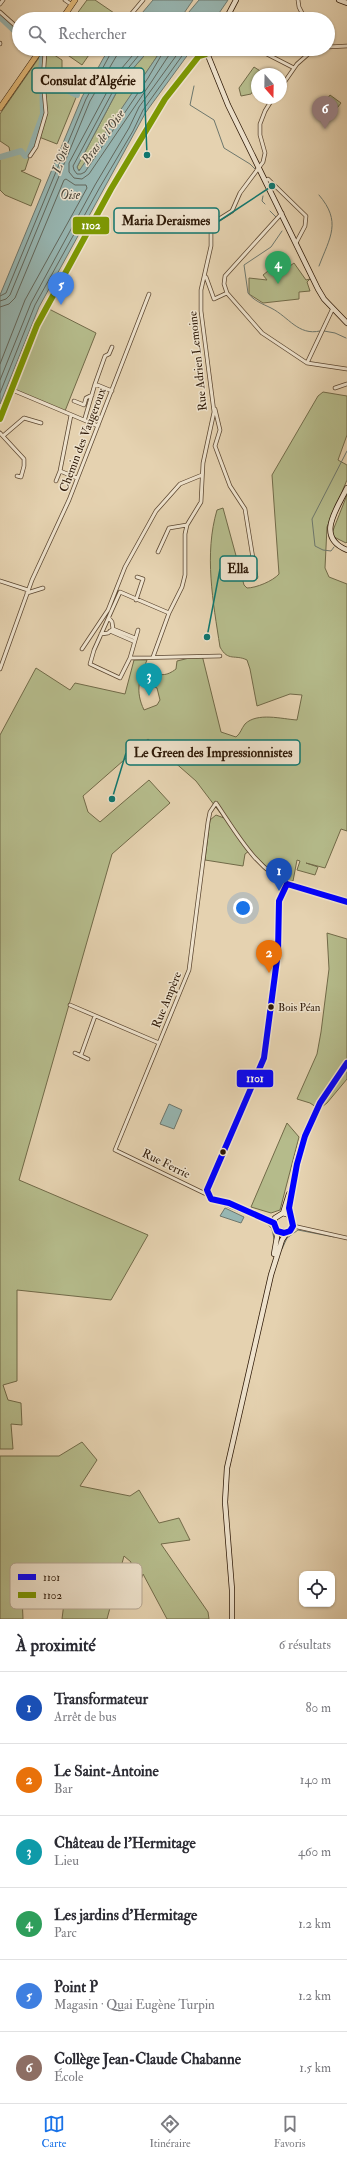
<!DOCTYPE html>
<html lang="fr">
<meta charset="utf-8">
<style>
:root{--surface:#fff;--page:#f7f7f7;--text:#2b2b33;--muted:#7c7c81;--line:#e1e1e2;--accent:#1a73e8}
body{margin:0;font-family:"IM FELL Double Pica",serif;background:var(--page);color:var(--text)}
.controls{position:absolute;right:12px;bottom:12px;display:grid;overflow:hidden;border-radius:8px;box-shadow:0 1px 3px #0004}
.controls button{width:36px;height:36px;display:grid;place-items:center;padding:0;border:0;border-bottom:1px solid var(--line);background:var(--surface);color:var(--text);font:20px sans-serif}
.compass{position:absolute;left:251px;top:68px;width:36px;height:36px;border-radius:50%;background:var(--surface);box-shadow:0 1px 3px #0004;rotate:160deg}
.you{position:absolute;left:243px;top:908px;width:14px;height:14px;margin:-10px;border:3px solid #fff;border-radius:50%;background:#1a73e8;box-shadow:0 0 0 6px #1a73e833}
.badge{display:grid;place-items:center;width:26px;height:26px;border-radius:50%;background:var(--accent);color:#fff;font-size:13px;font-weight:700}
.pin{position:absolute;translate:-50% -33px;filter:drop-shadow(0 1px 2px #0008)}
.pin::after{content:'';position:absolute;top:21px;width:14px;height:12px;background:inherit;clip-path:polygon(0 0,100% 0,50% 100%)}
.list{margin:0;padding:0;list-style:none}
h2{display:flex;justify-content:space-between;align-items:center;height:52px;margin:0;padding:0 16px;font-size:17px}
h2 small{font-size:13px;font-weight:400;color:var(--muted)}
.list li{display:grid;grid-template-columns:26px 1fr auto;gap:12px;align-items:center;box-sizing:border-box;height:72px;padding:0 16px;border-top:1px solid var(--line)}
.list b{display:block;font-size:15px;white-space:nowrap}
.list p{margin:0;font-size:13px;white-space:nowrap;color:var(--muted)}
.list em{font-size:13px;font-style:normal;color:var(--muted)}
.icon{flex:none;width:22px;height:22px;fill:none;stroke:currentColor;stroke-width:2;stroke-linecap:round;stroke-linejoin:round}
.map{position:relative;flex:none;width:347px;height:1619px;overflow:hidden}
.search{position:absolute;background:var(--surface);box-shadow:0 1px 3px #0004;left:12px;right:12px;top:12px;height:44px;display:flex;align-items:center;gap:10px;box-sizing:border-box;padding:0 14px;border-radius:22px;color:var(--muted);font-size:15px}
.sheet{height:484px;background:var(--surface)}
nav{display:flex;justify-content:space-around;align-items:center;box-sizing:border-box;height:56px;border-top:1px solid var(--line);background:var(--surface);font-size:11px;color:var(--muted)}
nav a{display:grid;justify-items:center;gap:2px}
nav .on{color:var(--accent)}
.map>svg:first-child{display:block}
.green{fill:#b5bb8b;stroke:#716a48}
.water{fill:#97b6b2;stroke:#6d776d}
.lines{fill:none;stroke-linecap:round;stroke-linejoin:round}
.shore{stroke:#62675c;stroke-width:1}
.stream{stroke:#6d776d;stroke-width:1}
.river{stroke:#97b6b2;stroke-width:6}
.street-casing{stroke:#5b4630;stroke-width:4.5}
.secondary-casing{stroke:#2d1806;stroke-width:6}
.primary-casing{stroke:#2d1806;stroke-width:6}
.street{stroke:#eee2cc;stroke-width:3}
.secondary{stroke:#eee2cc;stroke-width:4.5}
.primary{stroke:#e2b978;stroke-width:5}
.bus-1-casing{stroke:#eee2cc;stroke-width:9}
.bus-2-casing{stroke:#eee2cc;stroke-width:9}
.bus-1{stroke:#00f;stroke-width:6}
.bus-2{stroke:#7d9703;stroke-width:6}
.bus-dot{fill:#2d1806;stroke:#eee2cc;stroke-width:1.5}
.labels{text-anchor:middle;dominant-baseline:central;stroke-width:3;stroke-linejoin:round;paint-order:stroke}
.bus-label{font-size:11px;fill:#2d1806;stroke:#eee2cc;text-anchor:start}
.street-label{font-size:12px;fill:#2d1806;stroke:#eee2cc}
.water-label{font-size:13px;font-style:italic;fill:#4d473a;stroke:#eee2cc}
.key{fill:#eee2cc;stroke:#b4a591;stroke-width:1}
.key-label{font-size:11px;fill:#2d1806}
.leader{fill:none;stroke:#0f766e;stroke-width:1.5}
.callout-dot{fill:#0f766e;stroke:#eee2cc;stroke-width:1.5}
.callout{fill:#eee2cc;stroke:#0f766e;stroke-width:1.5}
.callout-label{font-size:13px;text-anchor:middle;font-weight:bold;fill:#2d1806}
.line-badge{stroke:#eee2cc;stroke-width:1.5}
.badge-label{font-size:11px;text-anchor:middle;font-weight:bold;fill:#fff}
</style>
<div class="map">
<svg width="347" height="1619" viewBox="0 0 347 1619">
<rect width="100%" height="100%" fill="#e5d2b0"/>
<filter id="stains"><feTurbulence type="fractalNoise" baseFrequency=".005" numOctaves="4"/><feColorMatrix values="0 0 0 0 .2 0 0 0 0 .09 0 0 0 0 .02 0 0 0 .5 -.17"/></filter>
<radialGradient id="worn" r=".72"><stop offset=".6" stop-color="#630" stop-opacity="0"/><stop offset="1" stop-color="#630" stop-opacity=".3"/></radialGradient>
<path class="green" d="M87,0h8l22,15 -3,4h-41z
M45,49l17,11v8l20,15 -25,61 -18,-7 -6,8 -8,25 -4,1 20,9 -10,26 -26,-11 -5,-5v-34l10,-4 -1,-5 -9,-6v-27z
M59,49h34l-11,16z
M150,49h12l-80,120 -4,1 -1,-3 46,-87z
M254,67l11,7h-8v11l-6,9 -10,2 -2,-8z
M330,95l11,8 -14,18 -11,-8z
M278,263l5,8 11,-8 12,17 4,-1 -3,3 3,9 -11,1v7l-36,4 -14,-9v-16l18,2 -4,-5z
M49,309l47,24 -31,78 -50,-21 18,-50z
M323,392l24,4v39l-9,25 9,5v15l-20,47 -2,41 4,9 18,7v247l-6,-2 -16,39 -19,-5 12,4 -3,8 -18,-5 3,-9 -3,-1 -4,21 -11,-1 -33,-29 -4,3 -2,12 -38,-6 5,-40 6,-5 8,3 -28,-37 -48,-42 -65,57 5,16 12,10 49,-42 21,23 -58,51 -93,326 129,55 -37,65 -94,-10v91l-14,4 5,15 13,3 1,22 -11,-1 2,25h-13v-714l36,-67 34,22 5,-7 50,11 9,-34h13c-8,19 -12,31 -3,50l13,-5 3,-5 -3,-12 -13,-6 1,-10 5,-3c9,8 17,7 26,0l1,-8 25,-6 19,77 15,5c5,-4 5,-8 9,-13 12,-12 37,-5 52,-4l5,-25 -12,-1 -33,12 -7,-37 -3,-9c-12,-6 -19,2 -27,-13 -7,-45 -16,-93 -3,-137l6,-2 21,77 3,3c9,0 26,-7 32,-14l-7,-99 46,-79z
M347,495v47l-1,1 -12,-6 -2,-4z
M327,933l20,6v140l-20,24 -8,6 -9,-6 -13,-4 20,-45 4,-22 8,-63z
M287,1123l12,14 -19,73 -9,3 -20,-6z
M82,1442l15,18 -17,26 50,10 9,-6 20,33 20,-5 11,22 -29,4 47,68 1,7h-42l-24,-45 -5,15 -10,-3 3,-24 -7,-6 -17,63h-45l3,-24 -43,1 1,23h-23v-163h59z"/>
<path class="water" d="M153,0h40l-13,19h-43z
M199,0h29l-13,19h-32z
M111,49h39l-27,31 -46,87 2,4 83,-122h30l-46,63 -107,195 -39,97v-109l82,-198 22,-40z
M169,1104l13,6 -8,19 -14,-5z
M225,1208l19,9 -3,6 -21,-7z"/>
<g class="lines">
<path class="shore" d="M138,49l-22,26 -47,88v9l5,6 8,1 7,-5 63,-93 17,-26 1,-6
M144,49l-24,29 -47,88 1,4 3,4h4l4,-2 63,-94 17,-29
M0,296l6,-3 80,-194 27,-50
M0,301l6,-2 4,-4 80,-194 27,-46 1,-6
M0,307l9,-3 6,-6 49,-118 2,-1 9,6h11l1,3 -62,112 -25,64
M0,380l31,-77 64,-118 34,-57 10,-21 42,-58
M0,393l35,-88 65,-118 33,-56 10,-21 44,-61"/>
<path class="stream" d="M194,86l-4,19 24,15 10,28 26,16 5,5
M263,196l-1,5 3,3
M270,211l6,6
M282,231l-11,16 -27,18 4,28c6,8 15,11 23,15 18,9 27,28 49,23
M319,266c11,-29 23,-44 0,-71
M324,331l11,2 11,5
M334,547l-3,4 -8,-1 -8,-4 -3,-27 35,-68
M222,1205l44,17 6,7 2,10
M282,1249l5,-11 11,-8 36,7"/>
<path class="river" d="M0,17l19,18
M41,54c4,9 -4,20 1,29
M46,81l5,-7 6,-2 9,18 11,5
M0,157l21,-6 4,5 3,-1 15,-41 -1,-31 1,-1"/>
<g class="street-casing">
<path id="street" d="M65,0l7,5
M298,0l1,7 6,12
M0,4l3,-4
M0,12l19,17
M128,18l15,-18
M0,43v1
M328,47l19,-1
M257,49l37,19
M281,87l16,-23 17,-15
M30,156l6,-9 10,-34 -3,-33 2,-28 -4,-3
M266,180l2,-1 38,37 -1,10 -9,17
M282,213l-57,63 -1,8 3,9 35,40 45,30 40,6
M206,277l8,22 13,-6
M112,347l-3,7 -4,2 -10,28 17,7
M307,363l26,-55
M335,388l12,-4
M10,389l88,37
M74,401l10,4 2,-7 6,-3
M215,409l5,21 -5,16
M71,415l-11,56 17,7
M85,418l10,-34
M0,433l24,26v7l-3,11 -4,-1
M3,436l21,-18 17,5
M215,446l15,40 15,23 11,68
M56,481l4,-10
M158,552l11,-24 18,-3
M0,581l28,9
M27,593l16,-5
M136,600l7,-21 -6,-2
M169,613l-49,-21 -26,58 -4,14 30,14 10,-20 90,-2
M113,629l22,9
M110,631l23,10
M101,634l7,-1 5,-4 -1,-7 -3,-4
M82,649l26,-39 17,-43 31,-56 24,-27 22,-9
M153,657l16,-44 13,-26 3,-12v-41l2,-9 14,-23 2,-39 11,-51 -13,-101v-21l10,-44v-18l5,-7 16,-10 8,-18 23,-31 2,-9 -5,-18v-11l5,-13 8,-13
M130,658l8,-28
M0,669l32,-89 37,-80 80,-206
M70,1005l89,38
M75,1053l13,6
M81,1055l14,-39
M208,1195l-93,-45 74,-180 19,-148 2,-10 6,-9c21,31 41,68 77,83 17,8 36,11 54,16
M274,1223l-10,-6 -35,-14 -18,-4 -4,-9 32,-76 18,-36 7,-20 14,-106 1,-51 8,-17
M293,1226l54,12"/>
</g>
<g class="secondary-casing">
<path id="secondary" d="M339,0l8,3
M226,19l10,-19
M207,53l21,52 90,184 6,10 23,24
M0,419l37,-94 74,-136 54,-90 40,-50
M347,488c-10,21 -32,49 0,62
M283,1213l6,-19
M289,1215l-6,-2 -8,5 -1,5 3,8 10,1 6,-6 -4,-18 8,-44 8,-28 15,-33 27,-40
M274,1254l3,-17 -1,-7
M232,1619v-29l-7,-88 2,-34 44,-193 11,-35 6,-9"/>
</g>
<g class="primary-casing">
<path id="primary" d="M62,19l13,-19
M0,108l41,-59"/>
</g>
<use href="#street" class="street"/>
<use href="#secondary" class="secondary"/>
<use href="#primary" class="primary"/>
<g class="bus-1-casing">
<path id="bus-1" d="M287,884l60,18
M274,1223l-45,-20 -18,-4 -4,-9 57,-132 14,-106 1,-51 8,-17
M274,1223l3,8 7,2 6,-2 3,-5 -4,-18 8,-44 8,-28 15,-33 27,-40"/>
</g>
<g class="bus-2-casing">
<path id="bus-2" d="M0,419l37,-94 74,-136 54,-90 34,-43 7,-2 3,-5"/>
</g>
<use href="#bus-1" class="bus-1"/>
<use href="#bus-2" class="bus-2"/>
</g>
<g class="bus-dot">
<circle cx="271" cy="1007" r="3.5"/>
<circle cx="223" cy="1152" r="3.5"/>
</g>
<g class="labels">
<g class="bus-label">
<text x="278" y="1007">Bois Péan</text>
</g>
<g class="street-label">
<text transform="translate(198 361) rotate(-96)">Rue Adrien Lemoine</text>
<text transform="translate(83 440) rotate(-69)">Chemin des Vaugeroux</text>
<text transform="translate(167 1000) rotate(-68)">Rue Ampère</text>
<text transform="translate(166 1164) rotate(26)">Rue Ferrie</text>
</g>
<g class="water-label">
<text transform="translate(103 137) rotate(-54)">Bras de l'Oise</text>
<text transform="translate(61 158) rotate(-72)">L'Oise</text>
<text x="70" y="195">Oise</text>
</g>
</g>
<rect x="10" y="1563" width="132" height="46" rx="6" class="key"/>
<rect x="18" y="1574" width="18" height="6" fill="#00f"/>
<rect x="18" y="1592" width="18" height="6" fill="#7d9703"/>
<g class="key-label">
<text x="43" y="1581">1101</text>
<text x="43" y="1599">1102</text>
</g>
<path class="leader" d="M147 155L144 80M272 186L219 221M207 637L220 569M112 799L126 753"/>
<g class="callout-dot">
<circle cx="147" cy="155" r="4"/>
<circle cx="272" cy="186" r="4"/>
<circle cx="207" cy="637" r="4"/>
<circle cx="112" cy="799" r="4"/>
</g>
<g class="callout">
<rect x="32" y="68" width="112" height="25" rx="4"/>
<rect x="114" y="208" width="105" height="25" rx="4"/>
<rect x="220" y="556" width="37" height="25" rx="4"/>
<rect x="126" y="740" width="174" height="25" rx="4"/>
</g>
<g class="callout-label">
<text x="88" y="85">Consulat d'Algérie</text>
<text x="166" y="225">Maria Deraismes</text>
<text x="238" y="573">Ella</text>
<text x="213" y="757">Le Green des Impressionnistes</text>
</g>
<g class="line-badge">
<rect x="72" y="216" width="38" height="19" rx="4" fill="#7d9703"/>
<rect x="236" y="1069" width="38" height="19" rx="4" fill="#00f"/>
</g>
<g class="badge-label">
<text x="91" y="229">1102</text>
<text x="255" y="1082">1101</text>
</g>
<rect width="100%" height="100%" filter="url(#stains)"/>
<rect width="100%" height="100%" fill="url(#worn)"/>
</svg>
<div class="controls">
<button><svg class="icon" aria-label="locate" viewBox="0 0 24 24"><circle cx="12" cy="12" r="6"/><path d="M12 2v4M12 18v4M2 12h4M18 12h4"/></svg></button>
</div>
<svg class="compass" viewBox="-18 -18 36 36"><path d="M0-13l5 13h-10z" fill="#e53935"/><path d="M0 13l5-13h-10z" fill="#7c7c81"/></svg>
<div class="you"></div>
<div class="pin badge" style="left:279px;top:891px;background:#1a4fb4">1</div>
<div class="pin badge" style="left:269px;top:973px;background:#e8710a">2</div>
<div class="pin badge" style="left:149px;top:696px;background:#0f9aa8">3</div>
<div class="pin badge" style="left:278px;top:284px;background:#2e9e5b">4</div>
<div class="pin badge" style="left:61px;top:305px;background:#3f7fe0">5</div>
<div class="pin badge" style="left:325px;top:129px;background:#8d6e63">6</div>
<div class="search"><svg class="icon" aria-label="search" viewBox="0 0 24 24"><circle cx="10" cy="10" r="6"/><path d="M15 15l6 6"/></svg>Rechercher</div>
</div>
<section class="sheet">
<h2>À proximité<small>6 résultats</small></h2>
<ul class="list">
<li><span class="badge" style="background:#1a4fb4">1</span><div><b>Transformateur</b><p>Arrêt de bus</p></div><em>80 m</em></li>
<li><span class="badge" style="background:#e8710a">2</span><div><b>Le Saint-Antoine</b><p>Bar</p></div><em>140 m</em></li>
<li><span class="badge" style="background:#0f9aa8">3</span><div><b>Château de l'Hermitage</b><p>Lieu</p></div><em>460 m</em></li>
<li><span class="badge" style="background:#2e9e5b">4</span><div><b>Les jardins d'Hermitage</b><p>Parc</p></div><em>1.2 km</em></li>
<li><span class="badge" style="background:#3f7fe0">5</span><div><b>Point P</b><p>Magasin · Quai Eugène Turpin</p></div><em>1.2 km</em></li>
<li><span class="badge" style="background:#8d6e63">6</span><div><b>Collège Jean-Claude Chabanne</b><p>École</p></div><em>1.5 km</em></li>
</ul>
</section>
<nav>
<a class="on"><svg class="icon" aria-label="map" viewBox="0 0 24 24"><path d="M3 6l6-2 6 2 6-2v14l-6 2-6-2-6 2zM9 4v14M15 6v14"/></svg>Carte</a>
<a><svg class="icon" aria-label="directions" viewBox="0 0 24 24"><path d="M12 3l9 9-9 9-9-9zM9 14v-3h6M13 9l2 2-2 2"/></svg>Itinéraire</a>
<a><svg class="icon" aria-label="saved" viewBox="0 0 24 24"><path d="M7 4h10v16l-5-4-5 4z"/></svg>Favoris</a>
</nav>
